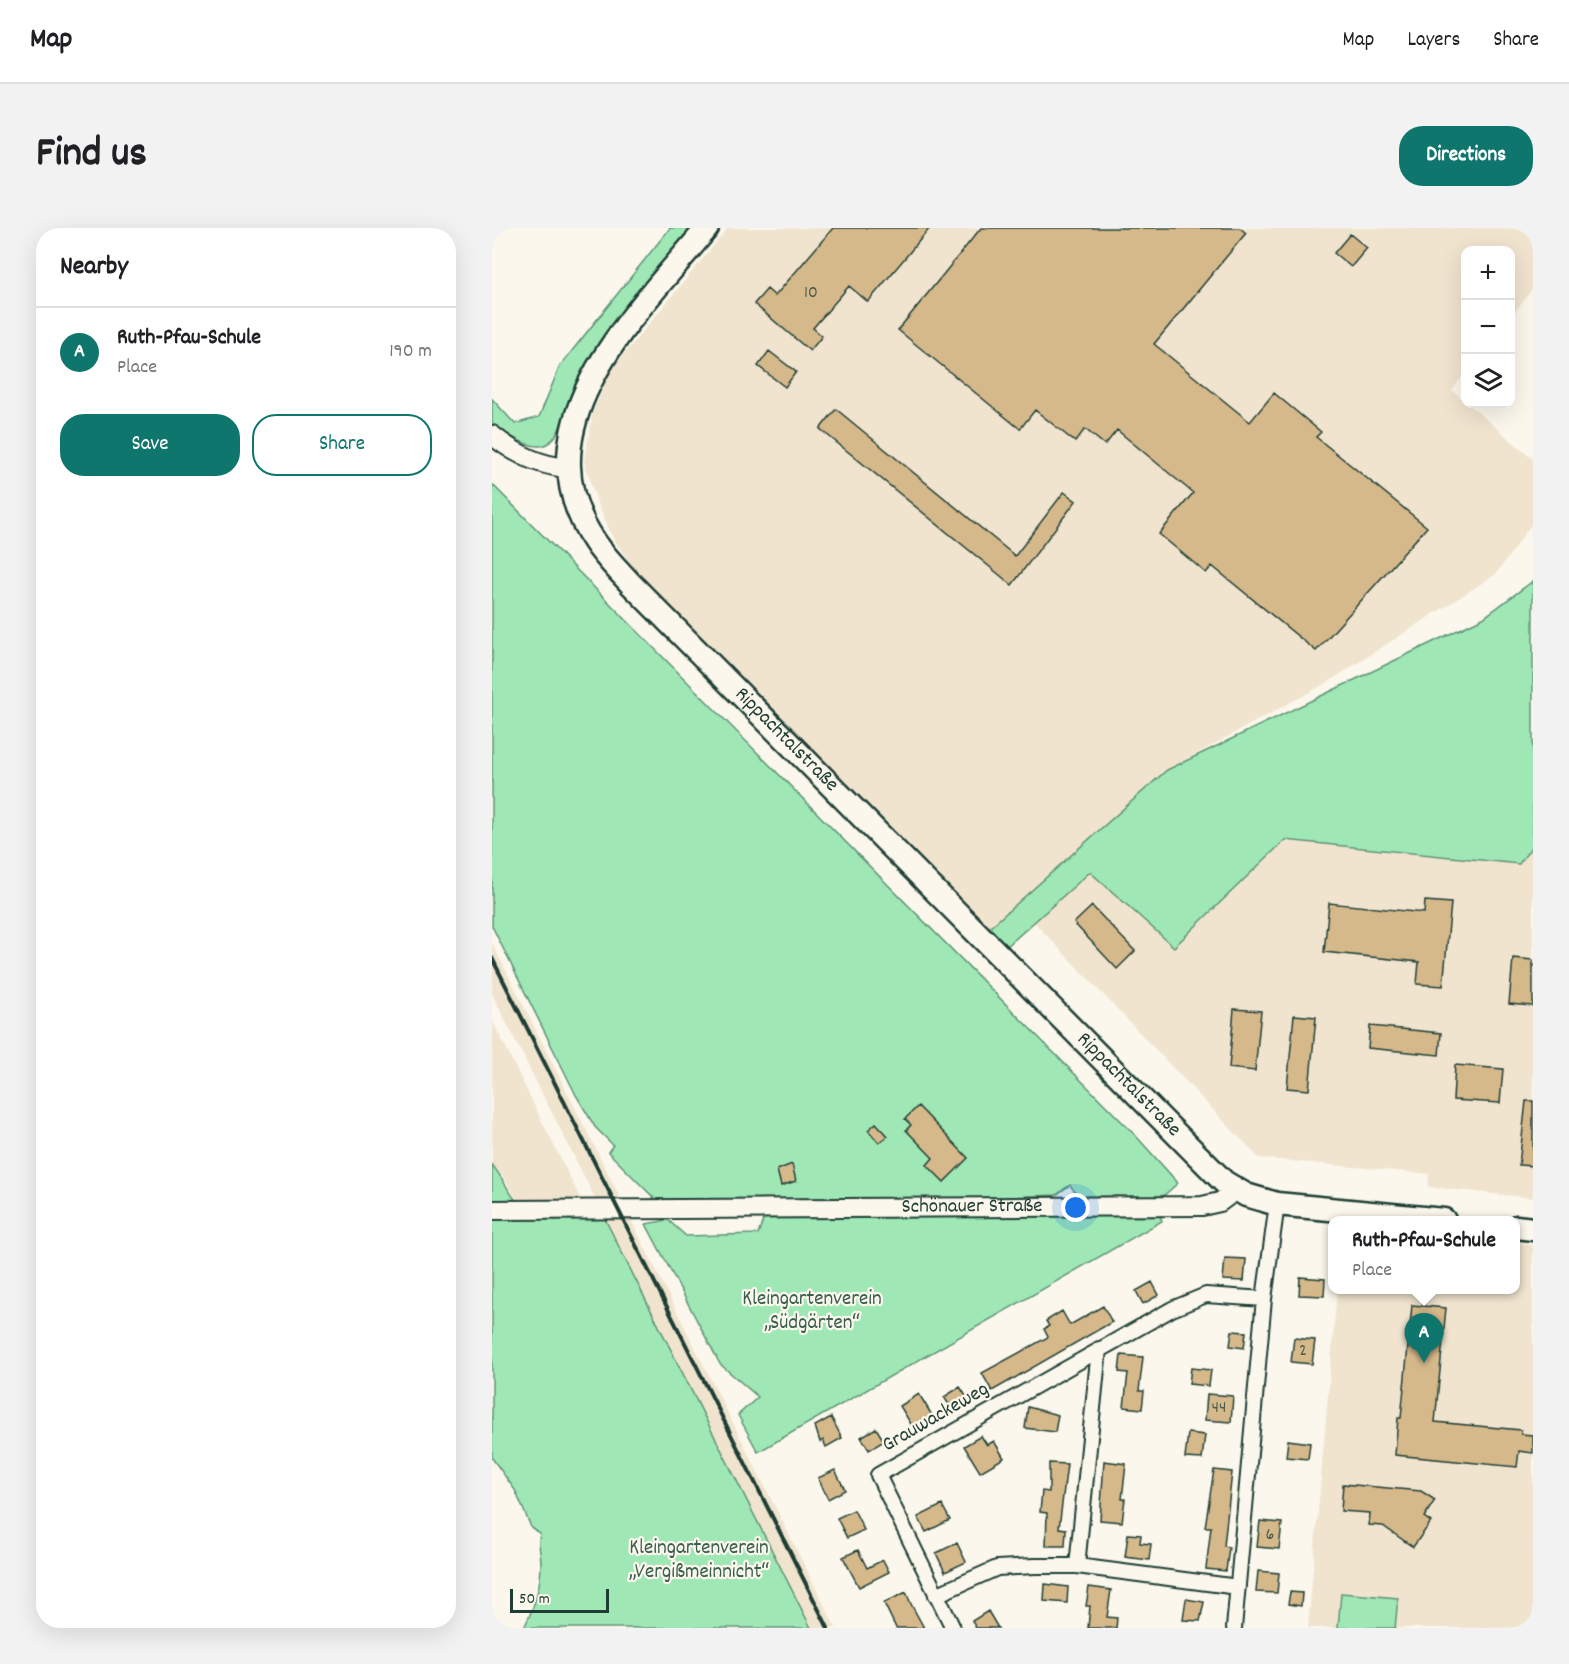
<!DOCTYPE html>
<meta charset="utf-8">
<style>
:root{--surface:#fff;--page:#f2f2f2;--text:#202124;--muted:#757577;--line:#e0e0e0;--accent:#0f766e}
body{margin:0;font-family:Dekko,sans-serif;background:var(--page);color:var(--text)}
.controls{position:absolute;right:18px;top:18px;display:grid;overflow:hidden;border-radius:12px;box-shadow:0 6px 24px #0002}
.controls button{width:54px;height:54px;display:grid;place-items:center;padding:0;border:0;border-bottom:2px solid var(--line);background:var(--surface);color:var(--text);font:30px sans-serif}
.scale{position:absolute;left:18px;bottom:15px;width:99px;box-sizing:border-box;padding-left:6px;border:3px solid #1f3d34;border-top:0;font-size:16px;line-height:21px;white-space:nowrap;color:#1f3d34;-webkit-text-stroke:4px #fbf7ec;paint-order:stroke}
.you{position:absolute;left:584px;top:980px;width:21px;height:21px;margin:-15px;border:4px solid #fff;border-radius:50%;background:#1a73e8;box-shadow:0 0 0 9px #1a73e833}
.badge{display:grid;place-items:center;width:39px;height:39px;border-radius:50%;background:var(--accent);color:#fff;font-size:20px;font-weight:700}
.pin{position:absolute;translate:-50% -50px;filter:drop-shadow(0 2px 3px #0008)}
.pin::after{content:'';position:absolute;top:32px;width:21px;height:18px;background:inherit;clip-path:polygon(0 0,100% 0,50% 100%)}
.popup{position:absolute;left:836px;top:988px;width:192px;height:78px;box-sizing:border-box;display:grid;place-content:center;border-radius:12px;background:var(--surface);filter:drop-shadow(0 2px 4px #0005);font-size:20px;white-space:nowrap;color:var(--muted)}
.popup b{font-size:22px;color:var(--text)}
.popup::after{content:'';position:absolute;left:50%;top:100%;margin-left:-12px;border:12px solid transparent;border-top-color:var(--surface)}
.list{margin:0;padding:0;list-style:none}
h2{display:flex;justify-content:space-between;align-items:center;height:78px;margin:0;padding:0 24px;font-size:26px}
h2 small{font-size:20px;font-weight:400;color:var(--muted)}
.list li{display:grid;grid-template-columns:39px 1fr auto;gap:18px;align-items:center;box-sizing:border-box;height:90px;padding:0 24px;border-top:2px solid var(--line)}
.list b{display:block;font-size:22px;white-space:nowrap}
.list p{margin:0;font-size:20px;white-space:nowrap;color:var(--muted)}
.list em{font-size:20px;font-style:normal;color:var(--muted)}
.actions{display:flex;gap:12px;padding:18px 24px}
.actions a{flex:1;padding:14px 0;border:2px solid var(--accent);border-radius:24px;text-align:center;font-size:21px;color:var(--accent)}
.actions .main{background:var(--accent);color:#fff}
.icon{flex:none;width:33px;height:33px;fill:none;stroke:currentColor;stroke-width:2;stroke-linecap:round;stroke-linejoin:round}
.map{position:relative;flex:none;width:1041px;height:1400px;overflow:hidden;border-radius:24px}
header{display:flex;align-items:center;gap:36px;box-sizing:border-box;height:84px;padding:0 30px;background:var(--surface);border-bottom:2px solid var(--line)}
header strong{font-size:28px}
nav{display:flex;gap:33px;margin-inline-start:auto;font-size:21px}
.intro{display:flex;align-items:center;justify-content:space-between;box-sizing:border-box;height:144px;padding:0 36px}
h1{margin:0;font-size:42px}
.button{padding:15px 27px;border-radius:24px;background:var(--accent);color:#fff;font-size:21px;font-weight:700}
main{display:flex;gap:36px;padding:0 36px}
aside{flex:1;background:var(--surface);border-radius:24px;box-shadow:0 6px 24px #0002}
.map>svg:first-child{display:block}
.built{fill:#f0e4cf}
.green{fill:#9fe8b6;stroke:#5f9275;stroke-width:1.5}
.building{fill:#d6b98b;stroke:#1f3d34;stroke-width:1.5}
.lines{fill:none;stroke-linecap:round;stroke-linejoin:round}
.minor-casing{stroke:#1f3d34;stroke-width:18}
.tertiary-casing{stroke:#1f3d34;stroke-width:22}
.primary-casing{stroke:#1f3d34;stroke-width:27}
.minor{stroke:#fbf7ec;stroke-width:14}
.tertiary{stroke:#fbf7ec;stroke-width:18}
.primary{stroke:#fbf7ec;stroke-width:22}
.rail{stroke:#1f3d34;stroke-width:4}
.labels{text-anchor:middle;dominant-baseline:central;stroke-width:4.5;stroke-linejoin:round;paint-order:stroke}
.number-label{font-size:18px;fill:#4d5c4a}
.street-label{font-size:21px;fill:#1f3d34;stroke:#fbf7ec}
.park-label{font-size:21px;fill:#395f4e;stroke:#fbf7ec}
</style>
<header>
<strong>Map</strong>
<nav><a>Map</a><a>Layers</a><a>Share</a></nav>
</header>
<div class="intro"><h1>Find us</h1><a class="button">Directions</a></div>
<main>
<aside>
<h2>Nearby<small></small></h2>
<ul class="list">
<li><span class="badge">A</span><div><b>Ruth-Pfau-Schule</b><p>Place</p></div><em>190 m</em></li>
</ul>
<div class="actions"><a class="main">Save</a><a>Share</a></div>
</aside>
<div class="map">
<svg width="1041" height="1400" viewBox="0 0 1041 1400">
<rect width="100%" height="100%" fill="#fbf7ec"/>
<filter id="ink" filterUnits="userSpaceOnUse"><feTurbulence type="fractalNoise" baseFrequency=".0167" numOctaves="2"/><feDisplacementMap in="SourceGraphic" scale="12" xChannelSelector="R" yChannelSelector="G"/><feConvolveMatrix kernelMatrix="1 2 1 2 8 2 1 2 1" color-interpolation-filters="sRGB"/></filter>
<g filter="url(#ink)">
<path class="built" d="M236,0h805v60l-22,29 -1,-67h-44l-1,123 -13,17 81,69v63l-37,52 -168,108 -161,88 -180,160 -341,-343 -33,-49 -16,-36 -13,-41 9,-50 18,-41z
M793,612l234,24 14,-19v353l-105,-11 1,-13 -170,-16 -225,-236 56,-50 84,75z
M0,715l131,260 -25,1 -106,-210z
M0,792l91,184h-64l-17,-29 -10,-10z
M112,989l26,1 206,410h-25z
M1024,1015l17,2v383h-225l29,-338h179z"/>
<path class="green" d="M178,0h29l-115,143c-29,51 -19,108 -92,52v-24l23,25 24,-7 21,-51z
M0,256l644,652 42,47 -16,14 -84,-1 -8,-11 -14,10 -135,6 -262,2 -51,-51 5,-7 -18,-18 -19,-32 -84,-169z
M1041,353v264l-14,19 -234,-24 -111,107 -84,-75 -85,76 -18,-18 180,-160 316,-152z
M0,937c11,12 16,28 27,39 21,22 58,14 85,13l207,411h-287c10,-21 17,-41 17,-65 0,-11 -4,-19 -1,-29l-9,-7 -16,-37 -23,-32z
M667,985l3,8 -404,231 -20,-37 20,-18 -38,-33 -74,-140 22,-4 18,16 72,-2 6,-17z
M849,1365l57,5 -3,30h-57z"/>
<path class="building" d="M341,0h97l-62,74 -19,-16 -36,42 9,8 -12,15 -56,-47 13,-15 8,7z
M489,0h259l6,5 -92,111 96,78 24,-29 47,39 -5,5 111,90 -111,124 -104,-85 -6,7 -47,-39 34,-41 -76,-63 -12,15 -20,-16 -10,13 -40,-32 -15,19 -122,-99z
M858,6l17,14 -16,19 -17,-14z
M277,123l27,21 -11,15 -27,-21z
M344,181l179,147 49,-64 12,9 -64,84 -192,-156z
M933,673l26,2 -8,83 -26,-2 2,-22 -95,-10 5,-49 95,10z
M600,678l43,45 -18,18 -43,-46z
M1021,730l20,2v46l-24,-2z
M742,781l27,2 -6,60 -26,-3z
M802,787l22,2 -7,73 -22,-2z
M878,798l71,7 -2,22 -71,-7z
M963,837l48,4 -3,34 -47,-3z
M1034,873h7v65l-14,-1z
M426,878l50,52 -24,24 -17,-17 6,-7 -27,-28 5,-5 -6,-6z
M384,895l12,13 -9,7 -11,-13z
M300,936l4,17 -15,5 -4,-16z
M733,1030l21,1 -2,22 -21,-1z
M808,1049l25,2 -1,17 -25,-1z
M660,1054l7,13 -16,9 -7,-13z
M920,1077l34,3 -11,114 86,8v4l12,1v18l-14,-2 -2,16 -122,-12 3,-37h3z
M611,1078l9,16 -120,69 -10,-18 66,-36 -4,-8 5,-3 -3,-5 16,-10 8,14z
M740,1103l14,1 -2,16 -14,-2z
M802,1110l21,2 -3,24 -21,-2z
M629,1127l22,2 -4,34h5l-2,18 -18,-2 4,-34 -9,-1z
M699,1140l20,2 -2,16 -20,-2z
M468,1159l10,15 -16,10 -10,-15z
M427,1166l14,23 -19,12 -14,-23z
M715,1166l26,2 -2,26 -26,-2z
M536,1179l30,8 -3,17 -30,-4z
M339,1189l11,21 -16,9 -3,-7 -3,2 -5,-16z
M384,1200l8,13 -15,9 -8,-13z
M696,1205l17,2 -3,24 -17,-1z
M489,1208l6,9 7,-4 10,17 -24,14 -16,-26z
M796,1212l22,3 -2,16 -22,-2z
M612,1233l22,3 -4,35h3l-3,23 -22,-2z
M557,1235l18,1 -8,64 7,1 -1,17h-19l1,-33 -7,-1 2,-21 7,1z
M343,1242l10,20 -17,9 -10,-21z
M722,1242l18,2 -8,74 5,1 -3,24 -20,-2 5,-42h-6z
M851,1256l78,7 14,9 -11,17 7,5 -18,25 -30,-21 -14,-1 1,-12 -29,-2z
M450,1277l8,15 -24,12 -8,-15z
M362,1282l10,20 -17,8 -10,-20z
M768,1293l22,2 -3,26 -22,-2z
M636,1306l13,1 -1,8 11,1 -2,16 -24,-3z
M465,1315l9,19 -21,10 -9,-19z
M366,1322l9,18 16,-8 6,12 -30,15 -16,-30z
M766,1343l21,2 -2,20 -21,-1z
M553,1356l23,3 -1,16 -23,-2z
M597,1359l22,3 -4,27 10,1 -1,10h-28l2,-22h-4z
M414,1364l5,12 13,24h-28l-12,-25z
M798,1364l12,1 -1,13 -13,-2z
M694,1371l18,3 -4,19 -17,-1z
M496,1383l10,17h-22l-4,-7z"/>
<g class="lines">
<g class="minor-casing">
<path id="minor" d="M585,1338l22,-217
M444,1367l61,-27 38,-2h42l161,21
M461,1400l-75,-153 294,-166 34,-14 58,4
M742,1400l30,-329 13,-95"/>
</g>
<g class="tertiary-casing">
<g id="tertiary">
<path d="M0,207c23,19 47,31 77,33"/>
<path id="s1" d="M0,982l710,-4 18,-4 16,-12"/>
</g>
</g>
<g class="primary-casing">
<g id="primary">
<path id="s2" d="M215,0c-69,84 -192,198 -112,314 10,15 23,28 36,42l593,598 22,13 31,9 167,16"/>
<path d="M1024,999l17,2"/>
</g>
</g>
<use href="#minor" class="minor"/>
<use href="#tertiary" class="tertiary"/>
<use href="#primary" class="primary"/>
<path class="rail" d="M0,730l336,670"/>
</g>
</g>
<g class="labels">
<g class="number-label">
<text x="319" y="65">10</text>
<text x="811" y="1123">2</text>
<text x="727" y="1180">44</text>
<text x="778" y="1307">6</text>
</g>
<g class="street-label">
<text stroke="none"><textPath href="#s2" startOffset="638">Rippachtalstraße</textPath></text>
<text stroke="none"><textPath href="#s2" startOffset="1124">Rippachtalstraße</textPath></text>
<text stroke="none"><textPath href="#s1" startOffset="480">Schönauer Straße</textPath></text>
<text transform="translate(444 1190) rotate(-30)">Grauwackeweg</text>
</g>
<g class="park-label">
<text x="320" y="1072">Kleingartenverein<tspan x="320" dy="24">„Südgärten“</tspan></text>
<text x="207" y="1321">Kleingartenverein<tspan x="207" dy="24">„Vergißmeinnicht“</tspan></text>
</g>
</g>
</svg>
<div class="controls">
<button>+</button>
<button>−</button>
<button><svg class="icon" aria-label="layers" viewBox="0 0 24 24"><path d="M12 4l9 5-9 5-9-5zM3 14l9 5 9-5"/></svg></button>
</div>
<div class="scale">50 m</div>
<div class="you"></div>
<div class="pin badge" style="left:932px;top:1135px">A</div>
<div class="popup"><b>Ruth-Pfau-Schule</b>Place</div>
</div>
</main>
